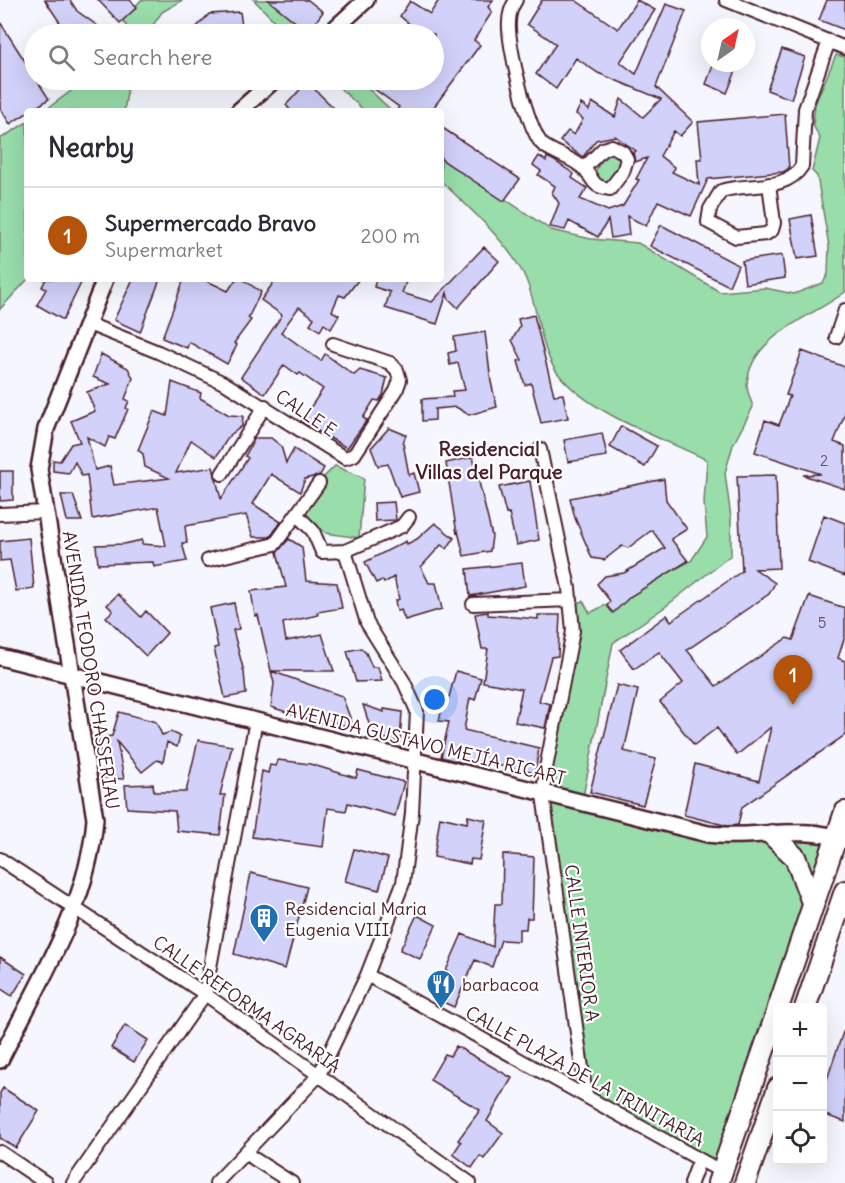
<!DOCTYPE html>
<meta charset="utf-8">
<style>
:root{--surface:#fff;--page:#f7f7f7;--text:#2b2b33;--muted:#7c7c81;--line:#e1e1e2;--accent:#b45309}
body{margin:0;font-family:Delius,sans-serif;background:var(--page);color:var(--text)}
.controls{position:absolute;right:18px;bottom:18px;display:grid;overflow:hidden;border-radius:6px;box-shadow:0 6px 24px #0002}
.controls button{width:54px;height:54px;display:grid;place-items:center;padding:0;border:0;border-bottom:2px solid var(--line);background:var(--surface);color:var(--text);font:30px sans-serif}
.compass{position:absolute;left:701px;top:18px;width:54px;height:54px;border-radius:50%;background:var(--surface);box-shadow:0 6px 24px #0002;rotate:34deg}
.you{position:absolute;left:435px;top:700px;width:21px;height:21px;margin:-15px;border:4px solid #fff;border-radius:50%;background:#1a73e8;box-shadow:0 0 0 9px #1a73e833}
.badge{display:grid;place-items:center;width:39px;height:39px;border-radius:50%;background:var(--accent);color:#fff;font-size:20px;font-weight:700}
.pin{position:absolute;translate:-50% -50px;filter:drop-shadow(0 2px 3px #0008)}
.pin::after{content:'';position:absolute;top:32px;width:21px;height:18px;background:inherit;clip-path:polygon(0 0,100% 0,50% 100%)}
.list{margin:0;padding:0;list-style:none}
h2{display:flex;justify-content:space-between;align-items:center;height:78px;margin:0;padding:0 24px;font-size:26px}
h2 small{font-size:20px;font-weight:400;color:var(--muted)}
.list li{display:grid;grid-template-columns:39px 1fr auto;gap:18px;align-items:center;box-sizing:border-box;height:96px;padding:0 24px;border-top:2px solid var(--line)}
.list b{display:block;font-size:22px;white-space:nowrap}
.list p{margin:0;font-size:20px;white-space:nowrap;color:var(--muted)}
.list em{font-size:20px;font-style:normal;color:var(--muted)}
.icon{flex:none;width:33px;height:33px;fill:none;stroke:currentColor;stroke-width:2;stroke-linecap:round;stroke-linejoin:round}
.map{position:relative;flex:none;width:845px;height:1183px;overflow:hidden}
.search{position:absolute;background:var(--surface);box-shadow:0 6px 24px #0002;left:24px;top:24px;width:420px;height:66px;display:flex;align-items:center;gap:15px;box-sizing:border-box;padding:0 21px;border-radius:33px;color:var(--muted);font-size:22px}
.panel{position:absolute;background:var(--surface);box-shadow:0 6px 24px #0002;left:24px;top:108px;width:420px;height:174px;border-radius:6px}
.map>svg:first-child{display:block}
.green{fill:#98ddaa;stroke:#717e6a;stroke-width:1.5}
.building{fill:#d1d1fa;stroke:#4a1f2b;stroke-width:1.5}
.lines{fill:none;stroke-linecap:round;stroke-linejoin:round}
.minor-casing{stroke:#4a1f2b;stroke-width:16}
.tertiary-casing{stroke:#4a1f2b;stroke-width:20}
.primary-casing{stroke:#4a1f2b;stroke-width:24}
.minor{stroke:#fff;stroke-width:12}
.tertiary{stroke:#fff;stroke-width:15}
.primary{stroke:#fff;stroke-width:20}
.labels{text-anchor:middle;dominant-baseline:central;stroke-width:4.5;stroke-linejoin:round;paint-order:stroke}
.number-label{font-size:15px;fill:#6c4c5f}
.street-label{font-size:18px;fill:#4a1f2b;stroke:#fff}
.poi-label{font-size:18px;fill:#4a1f2b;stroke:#fff;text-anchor:start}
.neighbourhood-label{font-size:20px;font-weight:bold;fill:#4a1f2b;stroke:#fff}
</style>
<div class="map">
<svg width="845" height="1183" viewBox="0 0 845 1183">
<rect width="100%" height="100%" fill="#f6f6fe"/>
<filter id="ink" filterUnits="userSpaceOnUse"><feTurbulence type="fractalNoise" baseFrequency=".0167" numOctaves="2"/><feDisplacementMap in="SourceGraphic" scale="12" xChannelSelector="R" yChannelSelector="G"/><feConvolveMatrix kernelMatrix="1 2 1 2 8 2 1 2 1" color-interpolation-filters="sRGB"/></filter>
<g filter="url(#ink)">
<path class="green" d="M141,0h42l-21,12 -15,22h-16l-8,-14z
M254,0h15l41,34h-23z
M836,55l9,2v235c-32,25 -96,44 -98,93 0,7 4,15 6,22l-20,38 -8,28 6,45v37l-66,52 -52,36 -31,159 126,32 124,3 -7,34 -109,289 -130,-64 -40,-300 26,-192 11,-3 7,12 101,-52 16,-24 -3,-35 3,-42c-45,-22 -114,-45 -147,-84 -21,-23 -22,-76 -37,-103 -20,-36 -53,-64 -82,-92v-25l110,74 40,9 47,4 82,49 45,-4 29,6 29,-11 5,-9 1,-28 -12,-70 -5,-5 8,-33 -7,-13 2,-21z
M86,80h43l-5,31h-80z
M331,80h28l33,31h-27z
M27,122l1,157 -28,30v-170z
M612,150l10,9 -17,27 -7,-4 -3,-10 9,-17z
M335,466l29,12 -5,60 -33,-5 -21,-17 17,-37z"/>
<path class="building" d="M45,0h25l7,11 32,23h-38l-7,-5z
M98,0h32l7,7 -17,16z
M268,0h40l15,12 -15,20z
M439,0h54l-5,7 4,5 -18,28 6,5 -49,66h-35l3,-4 -37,-27h72v-46h-22l3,-5 -15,-13 10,-15 20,13z
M542,0h33l43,29 19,-29 18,10 -35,52 16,12 30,-70 20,7 -30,76 37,35 -13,14 -6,-5 -14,25 15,12 -3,4 27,13 -2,-26h5l-4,-37 87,-8 4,54 -6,4 -75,7 -17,37 -33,-15 -12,25 -19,-10 2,19 -18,3 -3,-18 -10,17 -29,-16 -4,9 -15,-3 9,-24 -7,-10 3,-7 -17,-11 3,-4 -8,-6 6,-9 7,5 1,-4 6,3 21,14 -2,4 15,10 -7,11 28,12 15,-5 16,-26 -3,-1 11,-21 -12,4 -2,-9 3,-2 -21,-15 -19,4 -13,17 -23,-16 8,-10 6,4 9,-16 -7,-5 5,-10 8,6 3,-8 23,15 6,-18 22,18 18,-18 -63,-26 -22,-15 -20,31 -20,-15 20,-30 -29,-20z
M827,0h18v30l-26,-10z
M240,12l2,14 9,8h-61l19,-20z
M0,22l49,77 -39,25 -10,-16z
M782,49l23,8 -14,42 -24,-9z
M714,63h25l-12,30 -21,-9z
M307,82l30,29h-46l-5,-6z
M441,127l79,52 -16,22 -63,-42z
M811,215l7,41 -21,3 -7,-40z
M661,225l77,40 -9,21 -79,-40z
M484,247l15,14 -41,47 -10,-10 -1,-5 -10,31 -52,-16 5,-16 -16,-5 2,-8h31l-5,14 30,9z
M782,255l3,23 -40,6 -3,-23z
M46,279h37l-20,41 -26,-15 9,-16 -4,-2z
M133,279h27l-20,53 -26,-12z
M184,279h19l25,12 8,-12h6l19,13 -13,26 3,2 -17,23 3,2 -10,19 -38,-22 -2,6 -25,-10z
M276,279h83l-14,18 -6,-2 -7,16 7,4 -8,14 -7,-5 -4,7 -10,-7 4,-6 -15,-11 -18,25 40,29 4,-7 29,21 6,-5 27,8 -4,17 -4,6 -5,-1 -11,18 4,2 -20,28 -46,-27 22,-32 -23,-16 -2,2 -14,-10 -19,29 -24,-17 41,-62 -21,-15z
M534,315l20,80 9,-1 5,24 -27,5 -10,-40 -6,2 -7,-24 4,-1 -10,-20 8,-13 -2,-8z
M485,332l6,50 6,25 -28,8 -13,-8 -21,2v11l-13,1v-22l31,-2 -1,-6 13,-1 -7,-27 -8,2 -2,-12 8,-2 -2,-14z
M802,351l43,16v47l-11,28 11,4v43l-42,-14 18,-1 -66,-22 10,-32 14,5 11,-29 -4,-1z
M101,354l27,14 5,10 -8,21 4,2 -3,7 2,1 -13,30 -6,-2 -4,10 -18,-10 8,33 15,-4 4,19 55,-7 -24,-11 -2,-13 -5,-4 16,-39 13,5 5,-34 29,11 -1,5 29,17 14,1 -1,10 -13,10 -13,21 -25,-17 -15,33 37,-6 8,32 27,-41 -3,-2 10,-18h16l10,8 5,17 8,-14 30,19 -4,7 -15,4 -5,13 -29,-18 -18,30 28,18 -11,15h-17l-7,-22 -61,11 2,17h-5l5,18 -33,6 -1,-5 -55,2 -2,-19 28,-1 18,-4v4l24,2 -8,-39 -66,12 -5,-44 -5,1 -7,-14 -6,11 -16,-2v-11l7,1 11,-17 9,-2 -9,-21 24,-10 -8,-19 23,-8 -17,-7z
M621,426l36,20 -12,21 -35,-20z
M389,428l17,7 -3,8 6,32 5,-2 5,19 -19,5 -12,-33 -10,2 -7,-18z
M602,433l5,23 -39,6 -4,-22z
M473,457l19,79 -2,15 -26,5 -6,-25 -1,3 -11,-71z
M0,471h13v29l-13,1z
M776,475l3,93 -24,1 20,14 -6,11 -82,56 29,36 71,-48 6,2 16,-44 36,12v28l-7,22 7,3v74l-103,72 -4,18 -10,1 -44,-11 11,-51 64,17 12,-54 -34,28 -20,-27 -23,17 -34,-43 23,-19 -24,-31 -25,17 -14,-19 47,-35 4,6 71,-50 -5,-95z
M664,479l2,21 21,29 -16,10 17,22 -57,35 -18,17 -6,-7 3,-5 -13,-17 8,-8 19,-3 41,-25 -13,-18 -24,18 -6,-2 -18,14 -12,-2 -17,-40 -5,-20z
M530,481l9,59 -23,5 -7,-32 -3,1 -7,-27z
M61,495h12l9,26h-15z
M394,502l2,18 -21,1 -1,-18z
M824,515l21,8v53l-37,-14z
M435,523l19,15 -7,11 -6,-4 -20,22 8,16h7l6,26 -37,11 -4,-10 -4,1 -2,-10 4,-2 -5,-22 -10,6 -2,-3 -6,3 -11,-21 41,-21 1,3 10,-5z
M29,538l5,50 -18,3 -6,-31 -10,1v-20z
M289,539l13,8 4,34 31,2 5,25 -25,4 1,3 -35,8 3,18 36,-7 12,37h-63l-13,-56 -3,1 -4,-25 35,-4 -9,-35z
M522,563l3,23 -55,10 -3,-27z
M118,594l23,23 5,-6 21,22 -21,23 -40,-39 7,-6 -6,-6z
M234,603l5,26 -6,1 11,42 2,22 -21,4 -11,-50 4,-1 -8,-39z
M488,612v3l50,4v-4h22l-2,41 -7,1 -12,44 11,3 -5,24 -30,-6 7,-33 -39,-7 5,-33h-6l-7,-35z
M361,648l5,5 6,14h6l4,14 -26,1 -9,-31z
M271,671l71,25 10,27 -5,-1 -1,4 -24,-8 -2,5 -49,-16 3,-24z
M456,671l25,7 -6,22 -5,-2 -6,32 75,18 -4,25 -63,-13 -1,5 -30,-8 8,-35 -10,-1 6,-25 4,1z
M617,685l21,5 -14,61 32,8 -13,46 -53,-13z
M363,705l21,7v-3l18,3 -2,30 -21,-5 1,-3 -9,-4z
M119,712l37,10 6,13 9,-3 9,4 -3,11 -10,-5 -4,20 -6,-2 -15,12 -25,-30 7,37 -19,-1 -7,-40 14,-2z
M198,740l34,6 -12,49h5l-5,40 -43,-4 -2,-20 -48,-3 -2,-23 28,-1 1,8h32z
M278,760l32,4 46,14 2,-8 46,12 -9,34 -47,-13 -2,8 -18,-3 -5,39 -71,-10 10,-66 6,2 2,-8 6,1z
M468,816l18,4 -7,40 -8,-1 -1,5 -36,-7 6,-40 27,6z
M354,849l34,9 -9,32 -34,-9z
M503,854l31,3 -2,61h-5l-1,11h-7v12l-18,-1 -9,27 -17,-7 -21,47 -20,-9 28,-64 31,13 2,-43h7z
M251,873l56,14 -22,82 -51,-15z
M417,915l19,10 -16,34 -20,-9z
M0,957l26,17 -14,22 -12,-8z
M125,1025l23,15 -14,22 -23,-14z
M843,1032l2,1v89l-23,-8v-20z
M456,1046l56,32 -25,43 16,12 -19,26 -4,-3 -8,12 -19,-14 8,-12 -3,-2 22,-30 -50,-30 15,-26 5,2z
M3,1088l36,23 -23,37 -16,-10v-45z"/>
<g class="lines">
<g class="minor-casing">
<path id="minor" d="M516,0c-4,6 -7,15 -7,22 -2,21 19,110 34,123 12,9 30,13 40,23 13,12 6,18 27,21l13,-17 4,-13 -4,-7 -11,-6 -9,3 -19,19
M726,0l119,48
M769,184l5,39 -2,7 -6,4 -30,3 -28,-15 2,-13 11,-18c26,-9 64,2 81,-25l3,-57 24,-68
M86,323l72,29 68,32 119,74 9,-3 42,-64 4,-11 -3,-10 -7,-7 -57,-19
M836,337l9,-27
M540,449l29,139 4,43 -27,137 -3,27 43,301
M222,474l43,-68
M0,514l45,-2
M345,551l57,-25 7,-9
M208,560l67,-16 44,-61
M473,604l98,-4
M0,859l205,135 265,189
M367,975l355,197
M0,1152l46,31
M245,1153l47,30
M73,1183l132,-189 51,-274
M216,1183l103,-108 48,-100 36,-92 9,-70 5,-102 -13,-29 -37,-59 -22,-72 -23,1 -9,-21 -16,-16
M691,1183l8,-22"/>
</g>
<g class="tertiary-casing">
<path id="tertiary" d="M329,34l37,-34
M239,111l35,-31
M0,657l708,177c44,6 94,-10 136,6
M0,1060c38,-77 88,-153 95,-241l-56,-350 7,-40 59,-150"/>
</g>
<g class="primary-casing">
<path id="primary" d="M772,835l23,22 18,48
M778,1008l67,-196
M805,1008l40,-117
M718,1183l60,-174
M745,1183l33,-95"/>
</g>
<use href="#minor" class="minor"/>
<use href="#tertiary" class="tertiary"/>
<use href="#primary" class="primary"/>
</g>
</g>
<defs>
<g id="building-pin" transform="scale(1.5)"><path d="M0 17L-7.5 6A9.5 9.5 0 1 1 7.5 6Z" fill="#1f6fb2" stroke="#fff"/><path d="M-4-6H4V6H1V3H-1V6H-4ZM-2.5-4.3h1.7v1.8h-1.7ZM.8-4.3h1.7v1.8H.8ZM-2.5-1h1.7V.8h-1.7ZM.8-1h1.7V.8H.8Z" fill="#fff"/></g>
<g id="restaurant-pin" transform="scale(1.5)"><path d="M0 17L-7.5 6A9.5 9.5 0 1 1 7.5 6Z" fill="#1f6fb2" stroke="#fff"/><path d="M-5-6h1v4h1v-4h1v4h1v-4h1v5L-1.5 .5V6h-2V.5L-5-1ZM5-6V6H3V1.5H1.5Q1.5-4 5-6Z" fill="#fff"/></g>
</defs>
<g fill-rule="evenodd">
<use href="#building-pin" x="264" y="918"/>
<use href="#restaurant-pin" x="441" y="984"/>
</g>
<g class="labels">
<g class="number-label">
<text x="824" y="460">2</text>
<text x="822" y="622">5</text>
</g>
<g class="street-label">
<text transform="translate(306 413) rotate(34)">CALLE E</text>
<text transform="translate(91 670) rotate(81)">AVENIDA TEODORO CHASSERIAU</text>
<text transform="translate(426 744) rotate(14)">AVENIDA GUSTAVO MEJÍA RICART</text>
<text transform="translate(582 943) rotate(82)">CALLE INTERIOR A</text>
<text transform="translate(247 1004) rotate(35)">CALLE REFORMA AGRARIA</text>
<text transform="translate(585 1076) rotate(29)">CALLE PLAZA DE LA TRINITARIA</text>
</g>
<g class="poi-label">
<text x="285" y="908">Residencial Maria<tspan x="285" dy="21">Eugenia VIII</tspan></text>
<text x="462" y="984">barbacoa</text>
</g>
<g class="neighbourhood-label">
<text x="489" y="448">Residencial<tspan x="489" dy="23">Villas del Parque</tspan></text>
</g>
</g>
</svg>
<div class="controls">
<button>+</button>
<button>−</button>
<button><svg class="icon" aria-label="locate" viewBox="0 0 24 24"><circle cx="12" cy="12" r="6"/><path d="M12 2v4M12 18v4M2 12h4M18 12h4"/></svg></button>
</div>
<svg class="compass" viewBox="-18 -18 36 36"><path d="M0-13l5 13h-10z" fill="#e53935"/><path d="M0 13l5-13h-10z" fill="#7c7c81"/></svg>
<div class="you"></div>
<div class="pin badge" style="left:793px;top:705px">1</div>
<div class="search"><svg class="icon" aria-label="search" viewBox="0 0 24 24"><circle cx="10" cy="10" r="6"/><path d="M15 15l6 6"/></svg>Search here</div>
<section class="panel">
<h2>Nearby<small></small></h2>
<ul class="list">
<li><span class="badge">1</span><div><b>Supermercado Bravo</b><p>Supermarket</p></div><em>200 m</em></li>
</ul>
</section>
</div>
